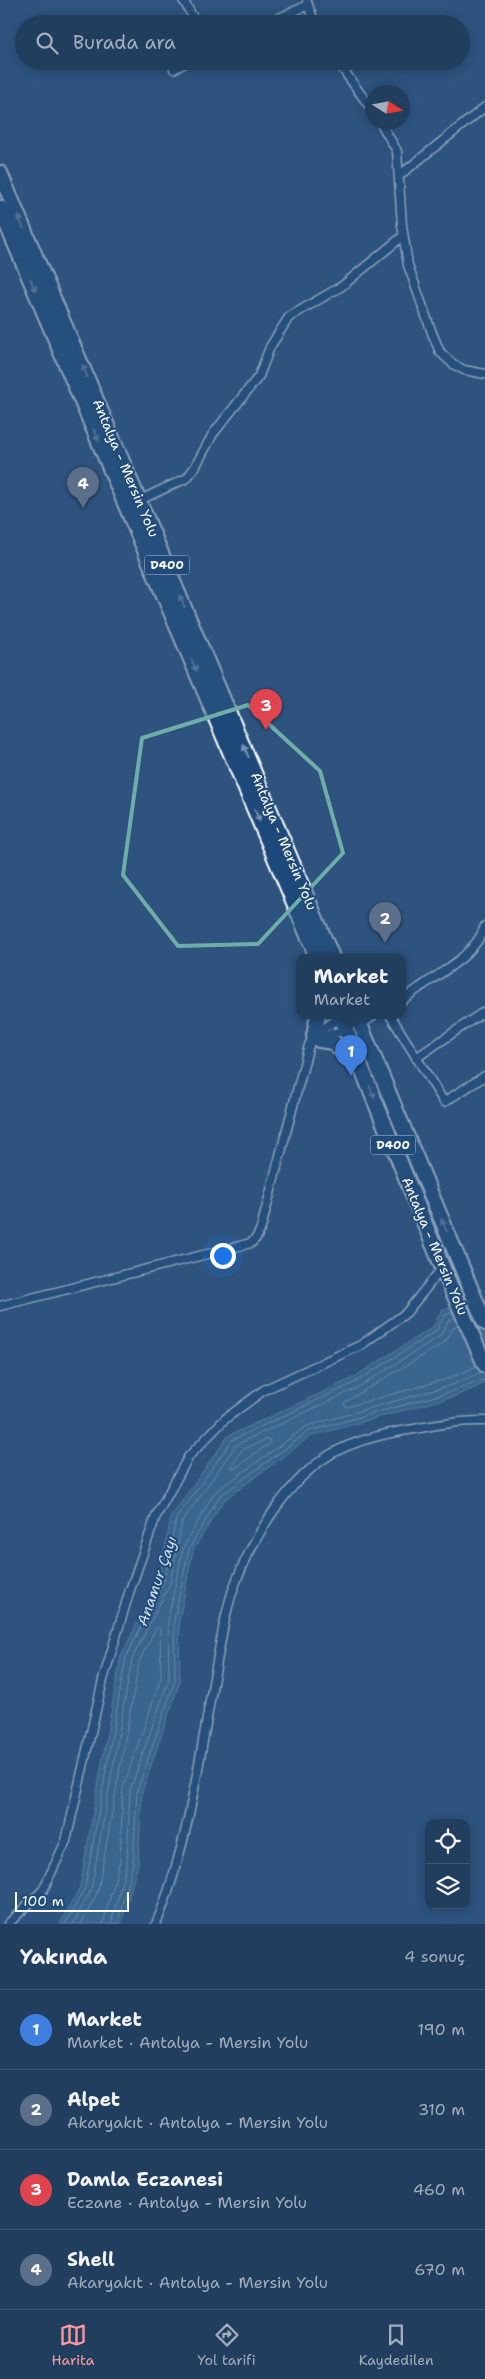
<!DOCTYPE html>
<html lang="tr">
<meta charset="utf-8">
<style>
:root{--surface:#223e5e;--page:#2a4564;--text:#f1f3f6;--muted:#a2aebc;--line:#3f5773;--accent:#ff9aa2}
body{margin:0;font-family:"Shantell Sans",sans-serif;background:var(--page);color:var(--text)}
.controls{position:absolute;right:15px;bottom:15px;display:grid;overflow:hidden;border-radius:10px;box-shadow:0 2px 12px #0003}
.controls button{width:45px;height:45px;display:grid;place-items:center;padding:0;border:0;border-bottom:1px solid var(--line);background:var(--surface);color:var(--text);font:25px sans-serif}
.compass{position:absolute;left:365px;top:85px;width:45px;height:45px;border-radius:50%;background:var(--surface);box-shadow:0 2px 12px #0003;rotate:101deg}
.scale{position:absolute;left:15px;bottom:12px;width:114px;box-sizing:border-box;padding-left:5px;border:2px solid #fff;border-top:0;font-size:14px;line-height:18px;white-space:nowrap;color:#fff;-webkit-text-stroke:4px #1f4a7a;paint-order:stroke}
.you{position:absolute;left:222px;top:1255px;width:18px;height:18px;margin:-12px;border:4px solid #fff;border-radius:50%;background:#1a73e8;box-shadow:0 0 0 8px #1a73e833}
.badge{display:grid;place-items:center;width:32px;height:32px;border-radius:50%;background:var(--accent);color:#fff;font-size:16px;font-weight:700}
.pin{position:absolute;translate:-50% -41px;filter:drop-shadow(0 1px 2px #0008)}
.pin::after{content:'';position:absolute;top:26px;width:18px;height:15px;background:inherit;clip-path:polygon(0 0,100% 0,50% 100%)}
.popup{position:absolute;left:296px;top:954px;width:110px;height:65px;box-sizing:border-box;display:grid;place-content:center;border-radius:10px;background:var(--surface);filter:drop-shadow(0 1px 4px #0005);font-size:16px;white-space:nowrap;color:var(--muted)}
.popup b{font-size:19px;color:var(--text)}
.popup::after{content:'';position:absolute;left:50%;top:100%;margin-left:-10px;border:10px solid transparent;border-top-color:var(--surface)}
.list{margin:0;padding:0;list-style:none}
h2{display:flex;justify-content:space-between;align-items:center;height:65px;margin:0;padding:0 20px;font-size:21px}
h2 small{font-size:16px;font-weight:400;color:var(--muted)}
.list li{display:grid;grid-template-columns:32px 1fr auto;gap:15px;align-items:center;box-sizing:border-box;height:80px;padding:0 20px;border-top:1px solid var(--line)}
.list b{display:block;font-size:19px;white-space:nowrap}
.list p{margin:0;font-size:16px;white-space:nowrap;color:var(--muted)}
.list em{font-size:16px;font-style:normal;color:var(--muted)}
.icon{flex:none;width:28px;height:28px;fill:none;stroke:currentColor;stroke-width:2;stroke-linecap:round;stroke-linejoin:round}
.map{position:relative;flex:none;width:485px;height:1924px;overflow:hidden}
.search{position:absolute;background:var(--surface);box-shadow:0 2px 12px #0003;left:15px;right:15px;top:15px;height:55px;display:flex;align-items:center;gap:12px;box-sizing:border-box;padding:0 18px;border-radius:28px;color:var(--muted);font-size:19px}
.sheet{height:385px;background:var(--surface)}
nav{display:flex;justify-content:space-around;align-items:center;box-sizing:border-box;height:70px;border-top:1px solid var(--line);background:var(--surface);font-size:14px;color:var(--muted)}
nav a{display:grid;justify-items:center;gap:2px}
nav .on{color:var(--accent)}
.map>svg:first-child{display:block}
.water{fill:#477aa4;stroke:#91afc8}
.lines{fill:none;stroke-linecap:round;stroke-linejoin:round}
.shore{stroke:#b5cadb;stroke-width:1}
.street-casing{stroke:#fff;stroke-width:11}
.highway-casing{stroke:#fff;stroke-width:18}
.street{stroke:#1f4a7a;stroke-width:8}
.highway{stroke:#1f4a7a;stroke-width:14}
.oneway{fill:#7992af}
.marked{fill:none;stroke:#6fada8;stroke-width:4;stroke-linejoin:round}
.labels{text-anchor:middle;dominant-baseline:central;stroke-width:4;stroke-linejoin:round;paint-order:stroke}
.shield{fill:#1f4a7a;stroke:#bcc9d7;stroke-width:1}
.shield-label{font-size:12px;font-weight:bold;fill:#fff}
.street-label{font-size:14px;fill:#fff;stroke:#1f4a7a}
.water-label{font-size:15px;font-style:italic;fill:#d1dee8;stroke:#1f4a7a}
</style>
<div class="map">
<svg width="485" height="1924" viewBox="0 0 485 1924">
<rect width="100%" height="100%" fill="#2e537e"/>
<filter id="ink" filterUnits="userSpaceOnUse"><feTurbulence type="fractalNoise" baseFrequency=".02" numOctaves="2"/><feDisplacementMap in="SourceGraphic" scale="10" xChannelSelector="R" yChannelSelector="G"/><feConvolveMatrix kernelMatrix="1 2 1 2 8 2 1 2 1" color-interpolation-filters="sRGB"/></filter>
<g filter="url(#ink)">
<path class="water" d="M485,1298v85l-29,13 -145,40 -87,64 -31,50 -14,71 1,60 -38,111 -4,72 -17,60h-61l20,-37 41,-231 38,-77 12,-62 57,-81 123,-57 82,-52 9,-17z"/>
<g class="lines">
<path class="shore" d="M459,1325l-4,1 -11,17 -99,59 -1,3 3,2 103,-29 27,-12
M267,1439l3,1v3l-36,26 -3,-1 10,-17z
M65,1924l20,-36 41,-231 38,-76 12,-62 56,-79 122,-57 82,-52 9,-16 8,-3
M73,1924l18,-34 41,-231 38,-76 12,-61 54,-77 121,-57 83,-52 9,-16 6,-2
M81,1924l17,-33 41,-229 17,-34 2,-1 2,2 1,49 -38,110 -3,73 -17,63
M111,1924l16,-62 3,-72 39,-111 -1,-59 15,-72 31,-55 93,-67 145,-41 30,-13
M117,1924l16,-61 4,-72 38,-111 -1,-60 15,-71 30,-52 90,-66 145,-40 31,-12"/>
<g class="street-casing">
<path id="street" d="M183,0l14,24
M307,2l8,22
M266,24l42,-19
M337,61l35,49
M174,69l15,-8
M380,122l17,29 5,75 6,39 24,68 8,19 13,12 11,6 21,4
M400,175l85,-68
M140,500l47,-22 8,-11 18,-33 46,-58 11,-29 19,-30 53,-31 61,-50
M402,1001c26,-23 72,-41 83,-75
M390,1015l54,87 41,-26
M361,1025l13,-10
M322,1039l11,-6 14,-2
M416,1058l69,-47
M0,1306l251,-63 6,-6 4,-9 48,-183 5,-9 27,-20
M8,1924l35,-34 23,-49 37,-161 26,-87 27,-77 33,-60 36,-37 39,-29 97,-45 45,-32 37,-46
M156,1924c32,-77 43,-163 58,-246 6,-31 11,-70 23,-99 19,-46 51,-99 94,-125 25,-14 55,-21 83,-25 24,-4 47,-9 71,-8"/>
</g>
<g class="highway-casing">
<path id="highway" d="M0,173l332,784
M0,208l317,749
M340,1015l106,261 39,89
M356,1015l129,308
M314,1036l4,-21
M319,1040l14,2 25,25"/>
</g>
<use href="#street" class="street"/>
<use href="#highway" class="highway"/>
</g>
<defs><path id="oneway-solid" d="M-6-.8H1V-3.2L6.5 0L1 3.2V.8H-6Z" transform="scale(1.25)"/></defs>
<g class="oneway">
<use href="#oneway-solid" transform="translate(21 222) rotate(-113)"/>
<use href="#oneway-solid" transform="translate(33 285) rotate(67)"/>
<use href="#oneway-solid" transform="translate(85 371) rotate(-113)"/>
<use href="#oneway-solid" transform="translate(96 435) rotate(67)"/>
<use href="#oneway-solid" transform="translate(182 601) rotate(-113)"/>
<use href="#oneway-solid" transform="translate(194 665) rotate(67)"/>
<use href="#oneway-solid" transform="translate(246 751) rotate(-113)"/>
<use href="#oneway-solid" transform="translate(257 815) rotate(67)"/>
<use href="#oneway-solid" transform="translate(372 1092) rotate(68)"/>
<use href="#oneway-solid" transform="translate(444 1225) rotate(-113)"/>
</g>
</g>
<path d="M0 0H485V1924H0ZM248,705l72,66 23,82 -85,91 -80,2 -55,-71 19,-137z" fill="#2e537e" fill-opacity=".55" fill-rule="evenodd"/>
<path class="marked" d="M248,705l72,66 23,82 -85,91 -80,2 -55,-71 19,-137z"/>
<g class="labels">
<g class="shield">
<rect x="144.5" y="555.5" width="45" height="19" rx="4"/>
<rect x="370.5" y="1135.5" width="45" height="19" rx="4"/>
</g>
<g class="shield-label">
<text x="167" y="565">D400</text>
<text x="393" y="1145">D400</text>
</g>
<g class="street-label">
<text transform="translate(126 468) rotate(67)">Antalya - Mersin Yolu</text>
<text transform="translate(284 841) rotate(67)">Antalya - Mersin Yolu</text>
<text transform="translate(435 1246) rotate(67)">Antalya - Mersin Yolu</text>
</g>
<g class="water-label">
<text transform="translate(157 1581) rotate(-71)">Anamur Çayı</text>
</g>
</g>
</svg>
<div class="controls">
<button><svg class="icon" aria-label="locate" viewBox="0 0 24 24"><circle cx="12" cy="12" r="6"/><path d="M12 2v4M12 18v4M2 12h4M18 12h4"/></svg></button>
<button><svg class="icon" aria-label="layers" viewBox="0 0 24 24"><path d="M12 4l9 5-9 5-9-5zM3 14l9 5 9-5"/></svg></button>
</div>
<svg class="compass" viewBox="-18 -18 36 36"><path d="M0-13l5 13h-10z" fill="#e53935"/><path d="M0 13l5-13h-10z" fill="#a2aebc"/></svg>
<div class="scale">100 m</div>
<div class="you"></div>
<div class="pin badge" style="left:351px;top:1076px;background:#3f7fe0">1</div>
<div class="popup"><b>Market</b>Market</div>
<div class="pin badge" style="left:385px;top:943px;background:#5c6f8a">2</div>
<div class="pin badge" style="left:266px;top:730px;background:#e0444e">3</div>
<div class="pin badge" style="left:83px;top:508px;background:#5c6f8a">4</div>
<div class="search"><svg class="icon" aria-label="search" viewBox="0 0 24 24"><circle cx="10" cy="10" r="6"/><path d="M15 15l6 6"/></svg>Burada ara</div>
</div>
<section class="sheet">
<h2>Yakında<small>4 sonuç</small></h2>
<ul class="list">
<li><span class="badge" style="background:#3f7fe0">1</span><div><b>Market</b><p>Market · Antalya - Mersin Yolu</p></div><em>190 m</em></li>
<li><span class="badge" style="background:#5c6f8a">2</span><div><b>Alpet</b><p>Akaryakıt · Antalya - Mersin Yolu</p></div><em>310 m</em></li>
<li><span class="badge" style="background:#e0444e">3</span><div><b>Damla Eczanesi</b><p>Eczane · Antalya - Mersin Yolu</p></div><em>460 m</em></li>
<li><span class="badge" style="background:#5c6f8a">4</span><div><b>Shell</b><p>Akaryakıt · Antalya - Mersin Yolu</p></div><em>670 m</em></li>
</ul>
</section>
<nav>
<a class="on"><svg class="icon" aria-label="map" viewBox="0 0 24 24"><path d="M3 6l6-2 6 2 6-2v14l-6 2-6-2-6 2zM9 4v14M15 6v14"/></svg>Harita</a>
<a><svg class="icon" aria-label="directions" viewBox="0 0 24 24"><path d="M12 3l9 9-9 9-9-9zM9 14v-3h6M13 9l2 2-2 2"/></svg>Yol tarifi</a>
<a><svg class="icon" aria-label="saved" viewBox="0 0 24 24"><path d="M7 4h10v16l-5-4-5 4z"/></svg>Kaydedilen</a>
</nav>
